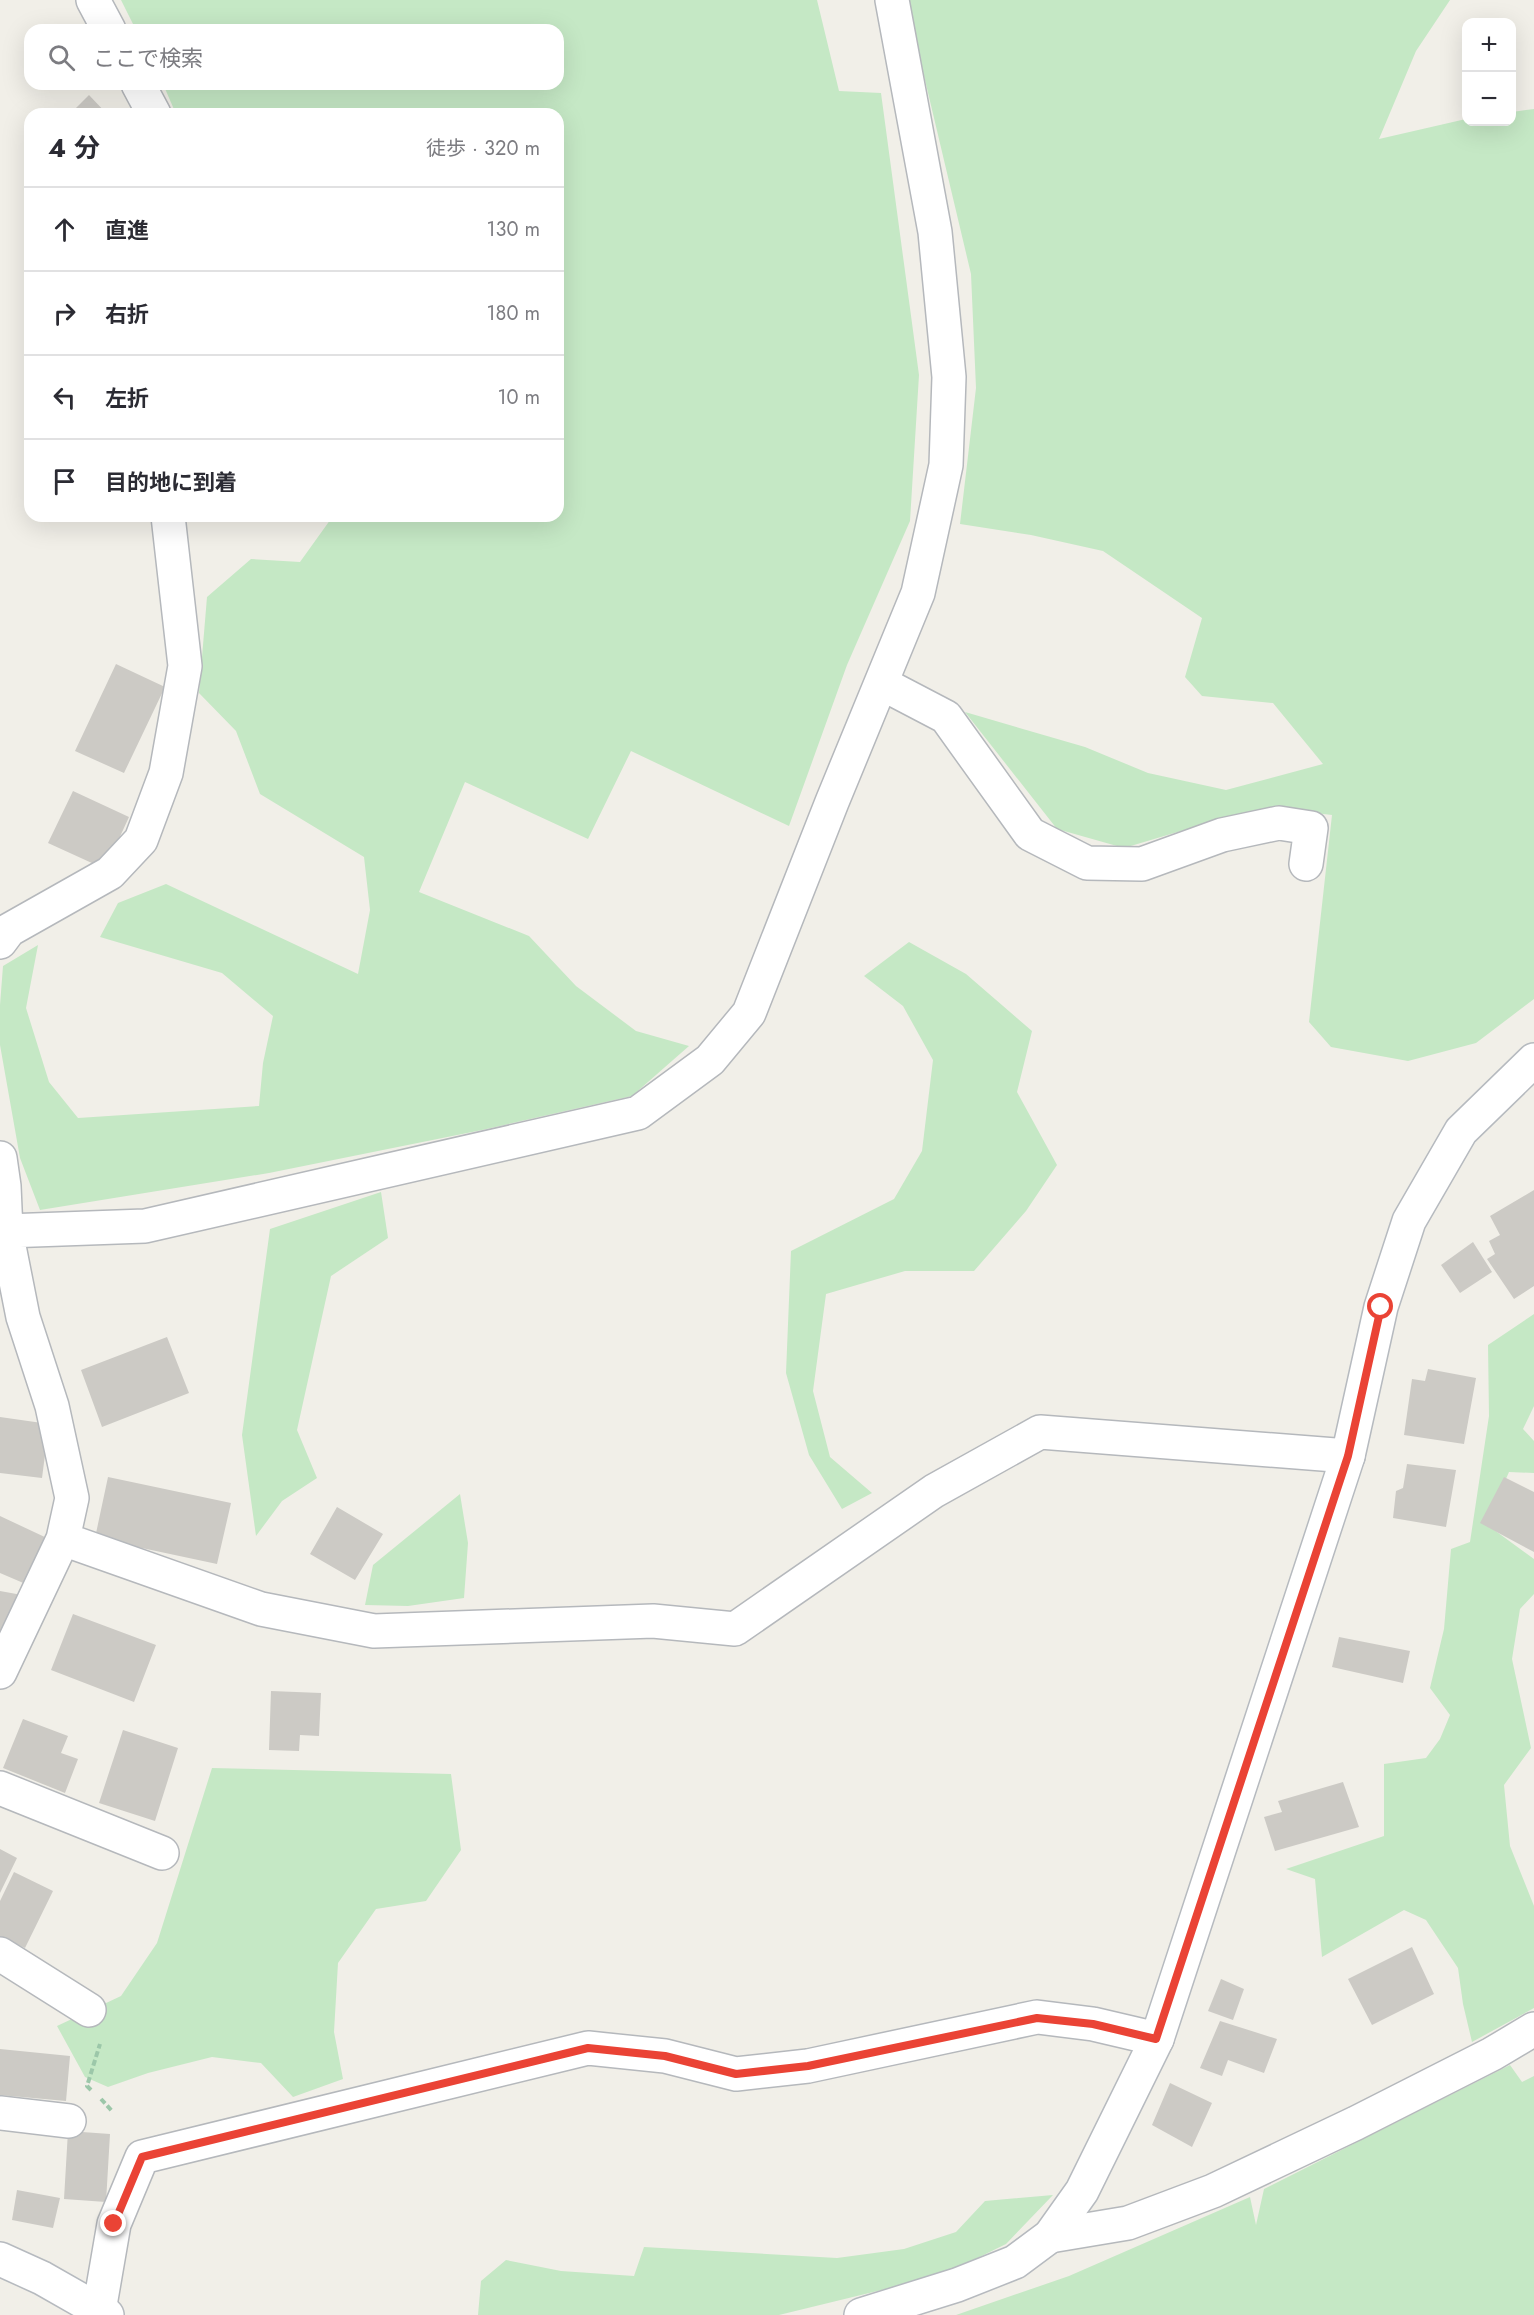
<!DOCTYPE html>
<html lang="ja">
<meta charset="utf-8">
<style>
:root{--surface:#fff;--page:#f2f2f3;--text:#2b2b33;--muted:#7c7c81;--line:#e1e1e2}
body{margin:0;font-family:Jost,"Noto Sans JP",sans-serif;background:var(--page);color:var(--text)}
.controls{position:absolute;right:18px;top:18px;display:grid;overflow:hidden;border-radius:12px;box-shadow:0 6px 24px #0002}
.controls button{width:54px;height:54px;display:grid;place-items:center;padding:0;border:0;border-bottom:2px solid var(--line);background:var(--surface);color:var(--text);font:30px sans-serif}
.stop{position:absolute;width:18px;height:18px;margin:-14px;border:4px solid #ea4335;border-radius:50%;background:#fff}
.stop.end{background:#ea4335;border-color:#fff;box-shadow:0 2px 6px #0008}
.list{margin:0;padding:0;list-style:none}
h2{display:flex;justify-content:space-between;align-items:center;height:78px;margin:0;padding:0 24px;font-size:26px}
h2 small{font-size:20px;font-weight:400;color:var(--muted)}
.list li{display:grid;grid-template-columns:39px 1fr auto;gap:18px;align-items:center;box-sizing:border-box;height:84px;padding:0 24px;border-top:2px solid var(--line)}
.list b{display:block;font-size:22px;white-space:nowrap}
.list em{font-size:20px;font-style:normal;color:var(--muted)}
.icon{flex:none;width:33px;height:33px;fill:none;stroke:currentColor;stroke-width:2;stroke-linecap:round;stroke-linejoin:round}
.map{position:relative;flex:none;width:1534px;height:2315px;overflow:hidden}
.search{position:absolute;background:var(--surface);box-shadow:0 6px 24px #0002;left:24px;top:24px;width:540px;height:66px;display:flex;align-items:center;gap:15px;box-sizing:border-box;padding:0 21px;border-radius:18px;color:var(--muted);font-size:22px}
.panel{position:absolute;background:var(--surface);box-shadow:0 6px 24px #0002;left:24px;top:108px;width:540px;height:414px;border-radius:18px}
.map>svg:first-child{display:block}
.green{fill:#c5e8c5}
.building{fill:#cccac5}
.lines{fill:none;stroke-linecap:round;stroke-linejoin:round}
.street-casing{stroke:#b5b8bc;stroke-width:36}
.secondary-casing{stroke:#b6babf;stroke-width:36}
.path{stroke:#9cc7a9;stroke-width:4;stroke-dasharray:6 3;stroke-linecap:butt}
.street{stroke:#fff;stroke-width:33}
.secondary{stroke:#fff;stroke-width:33}
.route{stroke:#ea4335;stroke-width:8}
</style>
<div class="map">
<svg width="1534" height="2315" viewBox="0 0 1534 2315">
<rect width="100%" height="100%" fill="#f1efe8"/>
<path class="green" d="M121,0h696l22,91 42,2 38,282 -9,146 -63,144 -58,161 -158,-75 -43,88 -123,-57 -46,110 110,44 47,50 60,45 53,15 -57,50 -150,34 -213,43 -229,37 -20,-52 -20,-113v-40l3,-39 35,-21 -12,63 23,74 29,36 181,-12 4,-43 10,-47 -51,-43 -122,-36 18,-34 48,-19 192,90 12,-64 -6,-53 -104,-63 -24,-63 -37,-38 8,-96 44,-38 49,3 33,-46h225v-402h-382l-13,-30h395v-54h-422z
M906,0h544l-34,51 -37,88 87,-20v3h46v-10l22,-3v890l-58,44 -68,18 -77,-14 -22,-25 23,-207 -43,-5 -78,12 -87,26 -67,-19 -92,-117 120,35 63,26 78,17 97,-26 -50,-61 -71,-7 -17,-19 17,-59 -99,-67 -72,-16 -71,-11 16,-136 -5,-114z
M909,942l57,32 66,57 -15,61 40,73 -31,46 -52,60h-69l-79,23 -13,97 17,66 42,36 -30,16 -33,-54 -23,-82 5,-122 103,-52 28,-48 11,-91 -30,-54 -39,-30z
M381,1192l7,46 -57,38 -34,154 20,48 -35,23 -26,35 -14,-101 28,-206z
M1534,1314v92l-11,23 11,12v32l-25,-1 -23,52 48,35v35l-14,15 -8,50 19,89 -27,37 6,61 24,60v102l-62,34 -9,-38 -5,-36 -32,-48 -22,-10 -82,47 -7,-78 -29,-10 98,-33v-72l42,-6 14,-19 10,-24 -20,-27 14,-59 7,-80 19,-7 19,-126 -1,-71z
M460,1494l8,49 -4,55 -56,8 -43,-1 8,-40z
M212,1768l239,6 10,76 -35,51 -50,8 -38,54 -4,69 9,47 -50,18 -32,-34 -49,-6 -64,16 -40,14 -23,-10 -28,-51 64,-30 36,-53z
M1510,2065l12,17 12,-6v239h-578l113,-39 181,-79 6,28 8,-36z
M1053,2195l-47,49 -63,31 -164,40h-301l3,-34 25,-21 55,11 73,5 10,-29 193,11 67,-9 52,-17 29,-31z"/>
<path class="building" d="M89,95l18,19h-37z
M116,664l49,23 -41,86 -49,-22z
M73,791l56,26 -24,52 -57,-26z
M1534,1190v96l-20,13 -27,-40 8,-5 -6,-13 11,-6 -10,-19z
M1473,1242l19,30 -32,21 -19,-28z
M167,1337l22,56 -87,34 -21,-57z
M1428,1369l48,9 -12,66 -60,-9 8,-56 13,2z
M0,1417l49,7 -7,54 -42,-5z
M1407,1464l49,6 -10,57 -53,-9 3,-27 7,-3z
M108,1477l123,26 -14,61 -122,-26z
M1504,1477l30,15v60l-54,-29z
M337,1507l46,27 -28,46 -45,-26z
M0,1516l49,23 -21,46 -28,-12z
M0,1591l22,4 -9,38 -13,-2z
M73,1614l83,31 -22,57 -83,-32z
M1339,1637l71,14 -7,32 -71,-16z
M271,1691l50,2 -2,43 -19,-1 -1,16 -30,-1z
M23,1719l45,17 -7,17 17,6 -13,34 -62,-25z
M123,1730l55,18 -23,73 -56,-18z
M1343,1782l16,45 -84,24 -11,-34 18,-5 -4,-11z
M0,1849l17,9 -17,35z
M14,1872l39,19 -28,57 -25,-12v-35z
M1412,1947l22,47 -62,31 -24,-46z
M1221,1979l23,10 -11,31 -25,-9z
M1220,2021l57,18 -13,34 -36,-13 -6,16 -22,-8z
M0,2049l70,7 -4,45 -66,-6z
M1170,2083l42,20 -20,44 -40,-22z
M68,2131l42,3 -4,68 -42,-3z
M17,2190l43,8 -7,30 -41,-8z"/>
<g class="lines">
<g class="street-casing">
<path id="street" d="M93,0l16,30
M138,84l16,30
M881,683l65,34 84,117 57,29 55,1 80,-29 57,-12 32,5 -5,36
M0,942l9,-12 101,-57 31,-33 25,-67 19,-107 -17,-150
M0,1158l4,28 2,45 17,86 29,89 20,92 -9,41 -63,133
M6,1231l139,-5 493,-113 72,-53 39,-47 83,-211 86,-209 28,-128 3,-88 -14,-145 -43,-232
M63,1539l198,70 113,22 279,-10 82,8 199,-138 106,-59 308,24
M0,1788l162,65
M0,1954l89,56
M0,2113l69,8
M1050,2236l78,-13 85,-32 143,-68 136,-69 42,-25
M94,2315l5,-4 15,-87 28,-67 446,-109 77,8 71,18 72,-8 229,-49 56,7 64,15"/>
</g>
<g class="secondary-casing">
<path id="secondary" d="M0,2259l42,19 65,37
M861,2315l96,-30 58,-23 35,-26 32,-45 75,-152 191,-583 33,-149 28,-86 52,-90 73,-71"/>
</g>
<path class="path" d="M91,2090l-4,-4 13,-42
M101,2099l12,13"/>
<use href="#street" class="street"/>
<use href="#secondary" class="secondary"/>
</g>
<g class="lines">
<path class="route" d="M114,2224l28,-67 446,-109 77,8 71,18 72,-8 229,-48 56,6 63,15 192,-583 33,-149"/>
</g>
</svg>
<div class="controls">
<button>+</button>
<button>−</button>
</div>
<div class="stop" style="left:1381px;top:1307px"></div>
<div class="stop end" style="left:114px;top:2224px"></div>
<div class="search"><svg class="icon" aria-label="search" viewBox="0 0 24 24"><circle cx="10" cy="10" r="6"/><path d="M15 15l6 6"/></svg>ここで検索</div>
<section class="panel">
<h2>4 分<small>徒歩 · 320 m</small></h2>
<ul class="list">
<li><svg class="icon" aria-label="ahead" viewBox="0 0 24 24"><path d="M12 20V5M6 11l6-6 6 6"/></svg><div><b>直進</b></div><em>130 m</em></li>
<li><svg class="icon" aria-label="right" viewBox="0 0 24 24"><path d="M7 20v-9h11M14 6l5 5-5 5"/></svg><div><b>右折</b></div><em>180 m</em></li>
<li><svg class="icon" aria-label="left" viewBox="0 0 24 24"><path d="M17 20v-9H6M10 6l-5 5 5 5"/></svg><div><b>左折</b></div><em>10 m</em></li>
<li><svg class="icon" aria-label="arrive" viewBox="0 0 24 24"><path d="M6 21V4h12l-3 4 3 4H6"/></svg><div><b>目的地に到着</b></div></li>
</ul>
</section>
</div>
